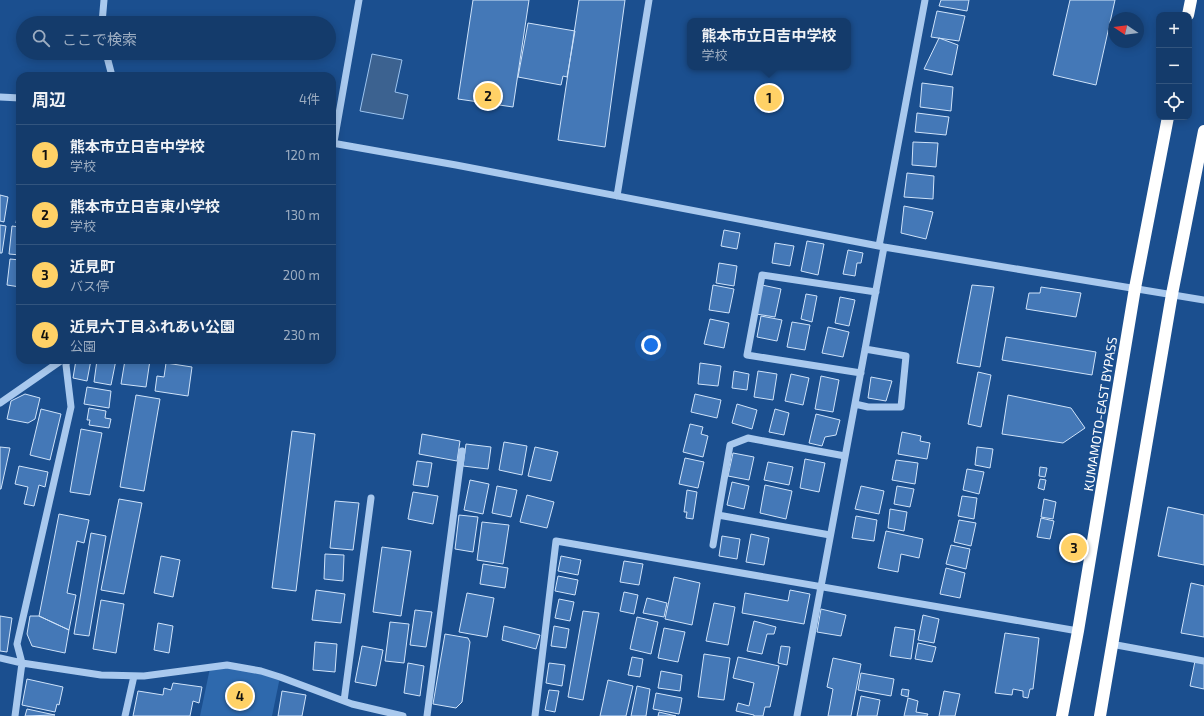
<!DOCTYPE html>
<html lang="ja">
<meta charset="utf-8">
<style>
:root{--surface:#143b6b;--page:#1d4271;--text:#f1f3f6;--muted:#9dadc1;--line:#33557e;--accent:#ffd166}
body{margin:0;font-family:"Exo 2","Noto Sans JP",sans-serif;background:var(--page);color:var(--text)}
.controls{position:absolute;right:12px;top:12px;display:grid;overflow:hidden;border-radius:8px;box-shadow:0 2px 10px #0003}
.controls button{width:36px;height:36px;display:grid;place-items:center;padding:0;border:0;border-bottom:1px solid var(--line);background:var(--surface);color:var(--text);font:20px sans-serif}
.compass{position:absolute;left:1108px;top:12px;width:36px;height:36px;border-radius:50%;background:var(--surface);box-shadow:0 2px 10px #0003;rotate:283deg}
.you{position:absolute;left:651px;top:345px;width:14px;height:14px;margin:-10px;border:3px solid #fff;border-radius:50%;background:#1a73e8;box-shadow:0 0 0 6px #1a73e833}
.badge{display:grid;place-items:center;width:26px;height:26px;border-radius:50%;background:var(--accent);color:#111;font-size:13px;font-weight:700}
.pin{position:absolute;translate:-50% -50%;border:2px solid #fff;box-shadow:0 1px 4px #0006}
.popup{position:absolute;left:687px;top:18px;width:164px;height:52px;box-sizing:border-box;display:grid;place-content:center;border-radius:8px;background:var(--surface);filter:drop-shadow(0 1px 3px #0005);font-size:13px;white-space:nowrap;color:var(--muted)}
.popup b{font-size:15px;color:var(--text)}
.popup::after{content:'';position:absolute;left:50%;top:100%;margin-left:-8px;border:8px solid transparent;border-top-color:var(--surface)}
.list{margin:0;padding:0;list-style:none}
h2{display:flex;justify-content:space-between;align-items:center;height:52px;margin:0;padding:0 16px;font-size:17px}
h2 small{font-size:13px;font-weight:400;color:var(--muted)}
.list li{display:grid;grid-template-columns:26px 1fr auto;gap:12px;align-items:center;box-sizing:border-box;height:60px;padding:0 16px;border-top:1px solid var(--line)}
.list b{display:block;font-size:15px;white-space:nowrap}
.list p{margin:0;font-size:13px;white-space:nowrap;color:var(--muted)}
.list em{font-size:13px;font-style:normal;color:var(--muted)}
.icon{flex:none;width:22px;height:22px;fill:none;stroke:currentColor;stroke-width:2;stroke-linecap:round;stroke-linejoin:round}
.map{position:relative;flex:none;width:1204px;height:716px;overflow:hidden}
.search{position:absolute;background:var(--surface);box-shadow:0 2px 10px #0003;left:16px;top:16px;width:320px;height:44px;display:flex;align-items:center;gap:10px;box-sizing:border-box;padding:0 14px;border-radius:22px;color:var(--muted);font-size:15px}
.panel{position:absolute;background:var(--surface);box-shadow:0 2px 10px #0003;left:16px;top:72px;width:320px;height:292px;border-radius:12px}
.map>svg:first-child{display:block}
.green{fill:#2e69ad}
.water{fill:#3c6290;stroke:#9cc4f0}
.building{fill:#4478b7;stroke:#cfe3fa}
.lines{fill:none;stroke-linecap:round;stroke-linejoin:round}
.minor{stroke:#a9c9ee;stroke-width:7}
.highway{stroke:#fff;stroke-width:12}
.labels{text-anchor:middle;dominant-baseline:central;stroke-width:3;stroke-linejoin:round;paint-order:stroke}
.street-label{font-size:13px;fill:#fff;stroke:#1b4f8f}
</style>
<div class="map">
<svg width="1204" height="716" viewBox="0 0 1204 716">
<rect width="100%" height="100%" fill="#1b4f8f"/>
<path class="green" d="M219,666l61,11 -8,39h-72l10,-48z"/>
<path class="water" d="M372,54l30,6 -7,32 13,3 -5,24 -43,-8z"/>
<path class="building" d="M473,0h56l-16,107 -55,-8z
M579,0h46l-20,147 -47,-7z
M941,0h28l-2,11 -28,-5z
M1070,0h45l-19,85 -43,-10z
M937,11l28,5 -6,25 -28,-4z
M528,23l47,8 -8,46 -4,-1 -2,9 -43,-8z
M939,38l19,7 -6,30 -28,-6z
M922,83l31,4 -2,24 -31,-4z
M917,113l32,4 -3,18 -31,-3z
M913,142l25,1 -2,24 -24,-2z
M907,173l27,3 -1,23 -29,-2z
M0,195l8,2 -4,25 -4,-1z
M20,198v26l-4,-1z
M904,206l29,6 -7,27 -25,-6z
M0,225l6,1 -4,27h-2z
M12,226l8,1v28l-11,-1z
M724,230l16,3 -3,16 -16,-3z
M807,241l17,3 -6,31 -17,-4z
M775,243l19,3 -4,20 -18,-3z
M848,250l15,3 -2,10h-4l-2,13 -12,-2z
M10,259l10,1v27l-13,-2z
M719,263l18,3 -3,20 -18,-3z
M713,285l21,4 -5,24 -20,-3z
M762,285l19,4 -6,28 -19,-3z
M972,285l22,2 -14,80 -23,-4z
M1041,287l40,6 -5,24 -50,-8 3,-16h11z
M806,294l11,2 -5,26 -11,-3z
M840,297l15,3 -6,26 -14,-3z
M761,316l21,4 -5,21 -20,-4z
M710,319l19,4 -5,25 -20,-4z
M792,322l18,3 -5,25 -18,-3z
M828,327l21,5 -6,25 -21,-4z
M1006,337l90,15 -4,23 -90,-15z
M76,360h15l-4,21 -14,-3z
M97,360h19l-5,25 -17,-3z
M125,360h25l-4,27 -25,-3z
M166,363l26,4 -4,29 -33,-5 2,-15 7,1z
M700,363l21,3 -3,20 -20,-2z
M734,371l15,3 -2,16 -15,-2z
M758,371l19,3 -4,26 -19,-3z
M978,372l13,3 -10,52 -13,-3z
M791,374l18,4 -6,27 -18,-4z
M821,376l18,4 -6,32 -18,-3z
M871,377l21,4 -6,20 -18,-3z
M87,387l24,4 -2,17 -25,-4z
M25,394l15,4 -5,21 -7,4 -21,-4 4,-18z
M695,394l26,6 -4,18 -26,-6z
M136,395l24,4 -16,92 -24,-4z
M1008,395l63,13 14,20 -22,15 -61,-9z
M737,404l20,6 -5,19 -20,-6z
M89,408l17,3 -1,7 6,1 -2,9 -20,-3 1,-5h-3z
M41,409l20,5 -11,46 -20,-5z
M775,409l14,4 -5,22 -15,-3z
M816,414l24,6 -4,15 -11,2 -3,9 -13,-3z
M690,424l13,3 -2,7 7,2 -5,21 -20,-5z
M81,429l21,4 -12,62 -20,-3z
M292,431l23,3 -19,157 -24,-3z
M902,432l19,4 -1,5 10,2 -3,16 -29,-5z
M422,434l38,7 -3,20 -38,-7z
M504,442l23,4 -5,29 -23,-5z
M466,444l25,3 -3,22 -25,-3z
M0,447l10,1 -9,41h-1z
M535,447l23,5 -7,29 -23,-5z
M977,447l16,2 -3,19 -15,-3z
M733,453l21,4 -5,23 -21,-4z
M685,458l19,4 -6,26 -19,-4z
M805,459l20,4 -6,29 -19,-4z
M896,460l22,3 -3,21 -23,-4z
M417,461l15,2 -4,24 -15,-2z
M768,462l25,5 -4,18 -25,-5z
M19,466l29,6 -3,15 -6,-2 -5,21 -10,-2 4,-17 -13,-3z
M1040,467l7,1 -2,9 -6,-1z
M967,469l17,3 -5,22 -16,-4z
M1040,479l6,1 -2,10 -6,-2z
M470,480l19,4 -6,30 -19,-4z
M732,482l17,4 -5,23 -17,-4z
M765,485l27,6 -6,28 -26,-6z
M497,486l20,4 -6,27 -19,-4z
M861,486l23,5 -5,23 -24,-5z
M897,486l17,3 -4,18 -16,-3z
M687,490l10,2 -4,27 -7,-1 1,-6h-3z
M413,492l25,4 -5,28 -25,-5z
M527,495l27,7 -7,26 -27,-6z
M962,496l15,2 -3,21 -16,-3z
M119,499l23,4 -18,91 -23,-4z
M1044,499l12,3 -3,17 -12,-2z
M335,501l24,2 -6,47 -23,-2z
M1168,507l36,8v50l-46,-9z
M890,509l17,3 -3,19 -16,-3z
M59,514l30,6 -5,23 -7,-2 -10,52 9,2 -7,35 -30,-14z
M459,515l19,2 -5,35 -18,-3z
M856,516l21,4 -3,21 -22,-3z
M1041,518l13,3 -4,18 -13,-2z
M959,520l17,3 -5,23 -17,-4z
M482,522l27,3 -6,39 -26,-4z
M886,531l37,8 -4,19 -18,-4 -3,18 -20,-4z
M91,533l15,3 -17,100 -15,-2z
M751,534l18,4 -5,27 -18,-3z
M722,536l18,3 -3,20 -18,-3z
M951,545l19,4 -4,20 -20,-5z
M382,547l29,4 -10,65 -28,-4z
M325,554l19,1 -1,26 -19,-2z
M161,556l19,4 -7,37 -19,-4z
M561,556l20,4 -3,15 -20,-4z
M624,561l19,3 -4,21 -19,-3z
M483,564l25,4 -3,20 -25,-4z
M946,568l19,5 -5,25 -20,-4z
M558,576l20,4 -3,15 -20,-4z
M674,577l26,6 -8,42 -27,-6z
M1191,583l13,3v51l-23,-4z
M316,590l29,4 -4,29 -29,-3z
M790,590l20,4 -6,30 -62,-11 3,-20 43,8z
M624,592l14,3 -4,19 -14,-3z
M467,593l27,5 -7,39 -28,-5z
M647,598l20,5 -3,14 -21,-4z
M559,599l15,3 -4,19 -15,-3z
M101,600l23,4 -8,49 -23,-4z
M714,603l21,4 -7,38 -22,-4z
M821,609l25,6 -5,21 -24,-4z
M415,610l17,2 -6,35 -16,-2z
M583,611l16,2 -16,87 -15,-3z
M923,615l16,4 -5,24 -16,-3z
M0,616l12,2 -5,34 -7,-1z
M30,616h9l30,14 -4,23 -33,-7 -5,-12z
M637,617l21,5 -7,32 -21,-5z
M754,621l22,6 -2,7h-7l-5,20 -15,-3z
M390,622l19,2 -5,39 -19,-2z
M158,623l15,3 -4,27 -15,-3z
M504,626l36,9 -4,14 -34,-9z
M554,626l15,3 -3,19 -15,-2z
M895,627l20,3 -4,29 -21,-3z
M664,628l21,4 -7,30 -20,-4z
M1005,633l34,5 -6,51h-3l-2,9 -5,-1v-6l-10,-2 -1,6 -17,-2z
M445,634l23,4 2,4 -8,60 -6,6 -23,-4z
M315,642l22,2 -2,28 -22,-2z
M918,643l18,4 -4,15 -17,-3z
M362,646l21,4 -7,36 -21,-4z
M781,646l9,1 -3,18 -9,-2z
M704,654l26,4 -6,42 -26,-3z
M632,657l11,2 -3,18 -12,-2z
M738,657l41,9 -9,41h-5l-2,9h-9v-1l-18,-4 2,-8 11,3 5,-23 -21,-5z
M833,658l28,6 -10,52h-23l5,-27 -6,-2z
M1195,661l9,2v26l-14,-3z
M408,663l16,3 -4,30 -16,-3z
M549,663l16,2 -3,21 -16,-3z
M661,671l21,4 -2,16 -22,-3z
M861,673l33,6 -3,17 -33,-6z
M27,679l36,8 -4,18 -2,-1 -2,8 -33,-7z
M608,680l25,6 -7,30h-26z
M173,683l29,4 -3,16 -6,-2 -3,15h-57l5,-25 25,4 1,-7 7,2z
M637,686l13,3 -4,27h-15z
M902,689l7,1 -1,7 -7,-2z
M549,690l10,1 -4,21 -10,-2z
M282,691l24,4 -4,21h-24z
M944,691l16,3 -5,22h-16z
M656,693l26,5 -3,16 -26,-5z
M861,696l19,4 -3,16h-20z
M908,698l10,3 -2,11 12,2 -1,2h-23z
M27,709l28,6 -30,1z
M659,712l17,4h-18z"/>
<g class="lines">
<path class="minor" d="M102,23l2,-23
M106,53l6,23
M0,97l20,1
M334,142l25,-142
M332,143l124,22 428,82 320,53
M617,196l32,-196
M879,246l46,-246
M861,373l-114,-18 15,-80 114,17
M0,403l62,-43
M855,404l13,3h33l5,-51 -41,-7
M830,535l-112,-20 12,-70 18,-7 97,18
M713,545l5,-30
M1111,644l93,17
M0,658l22,5 79,12 43,1 83,-11 34,6 19,6 72,27 51,12
M344,701l27,-203
M15,716l7,-53 -5,-19 54,-237 -5,-42 1,-5
M125,716l9,-40
M427,716l35,-265
M535,716l21,-175 522,90
M797,716l87,-469"/>
<path class="highway" d="M1188,15l3,-15
M1062,716l16,-85 57,-343 33,-171
M1100,716l72,-422 32,-163"/>
</g>
<g class="labels">
<g class="street-label">
<text transform="translate(1100 414) rotate(-81)">KUMAMOTO-EAST BYPASS</text>
</g>
</g>
</svg>
<div class="controls">
<button>+</button>
<button>−</button>
<button><svg class="icon" aria-label="locate" viewBox="0 0 24 24"><circle cx="12" cy="12" r="6"/><path d="M12 2v4M12 18v4M2 12h4M18 12h4"/></svg></button>
</div>
<svg class="compass" viewBox="-18 -18 36 36"><path d="M0-13l5 13h-10z" fill="#e53935"/><path d="M0 13l5-13h-10z" fill="#9dadc1"/></svg>
<div class="you"></div>
<div class="pin badge" style="left:769px;top:98px">1</div>
<div class="popup"><b>熊本市立日吉中学校</b>学校</div>
<div class="pin badge" style="left:488px;top:96px">2</div>
<div class="pin badge" style="left:1074px;top:548px">3</div>
<div class="pin badge" style="left:240px;top:696px">4</div>
<div class="search"><svg class="icon" aria-label="search" viewBox="0 0 24 24"><circle cx="10" cy="10" r="6"/><path d="M15 15l6 6"/></svg>ここで検索</div>
<section class="panel">
<h2>周辺<small>4件</small></h2>
<ul class="list">
<li><span class="badge">1</span><div><b>熊本市立日吉中学校</b><p>学校</p></div><em>120 m</em></li>
<li><span class="badge">2</span><div><b>熊本市立日吉東小学校</b><p>学校</p></div><em>130 m</em></li>
<li><span class="badge">3</span><div><b>近見町</b><p>バス停</p></div><em>200 m</em></li>
<li><span class="badge">4</span><div><b>近見六丁目ふれあい公園</b><p>公園</p></div><em>230 m</em></li>
</ul>
</section>
</div>
